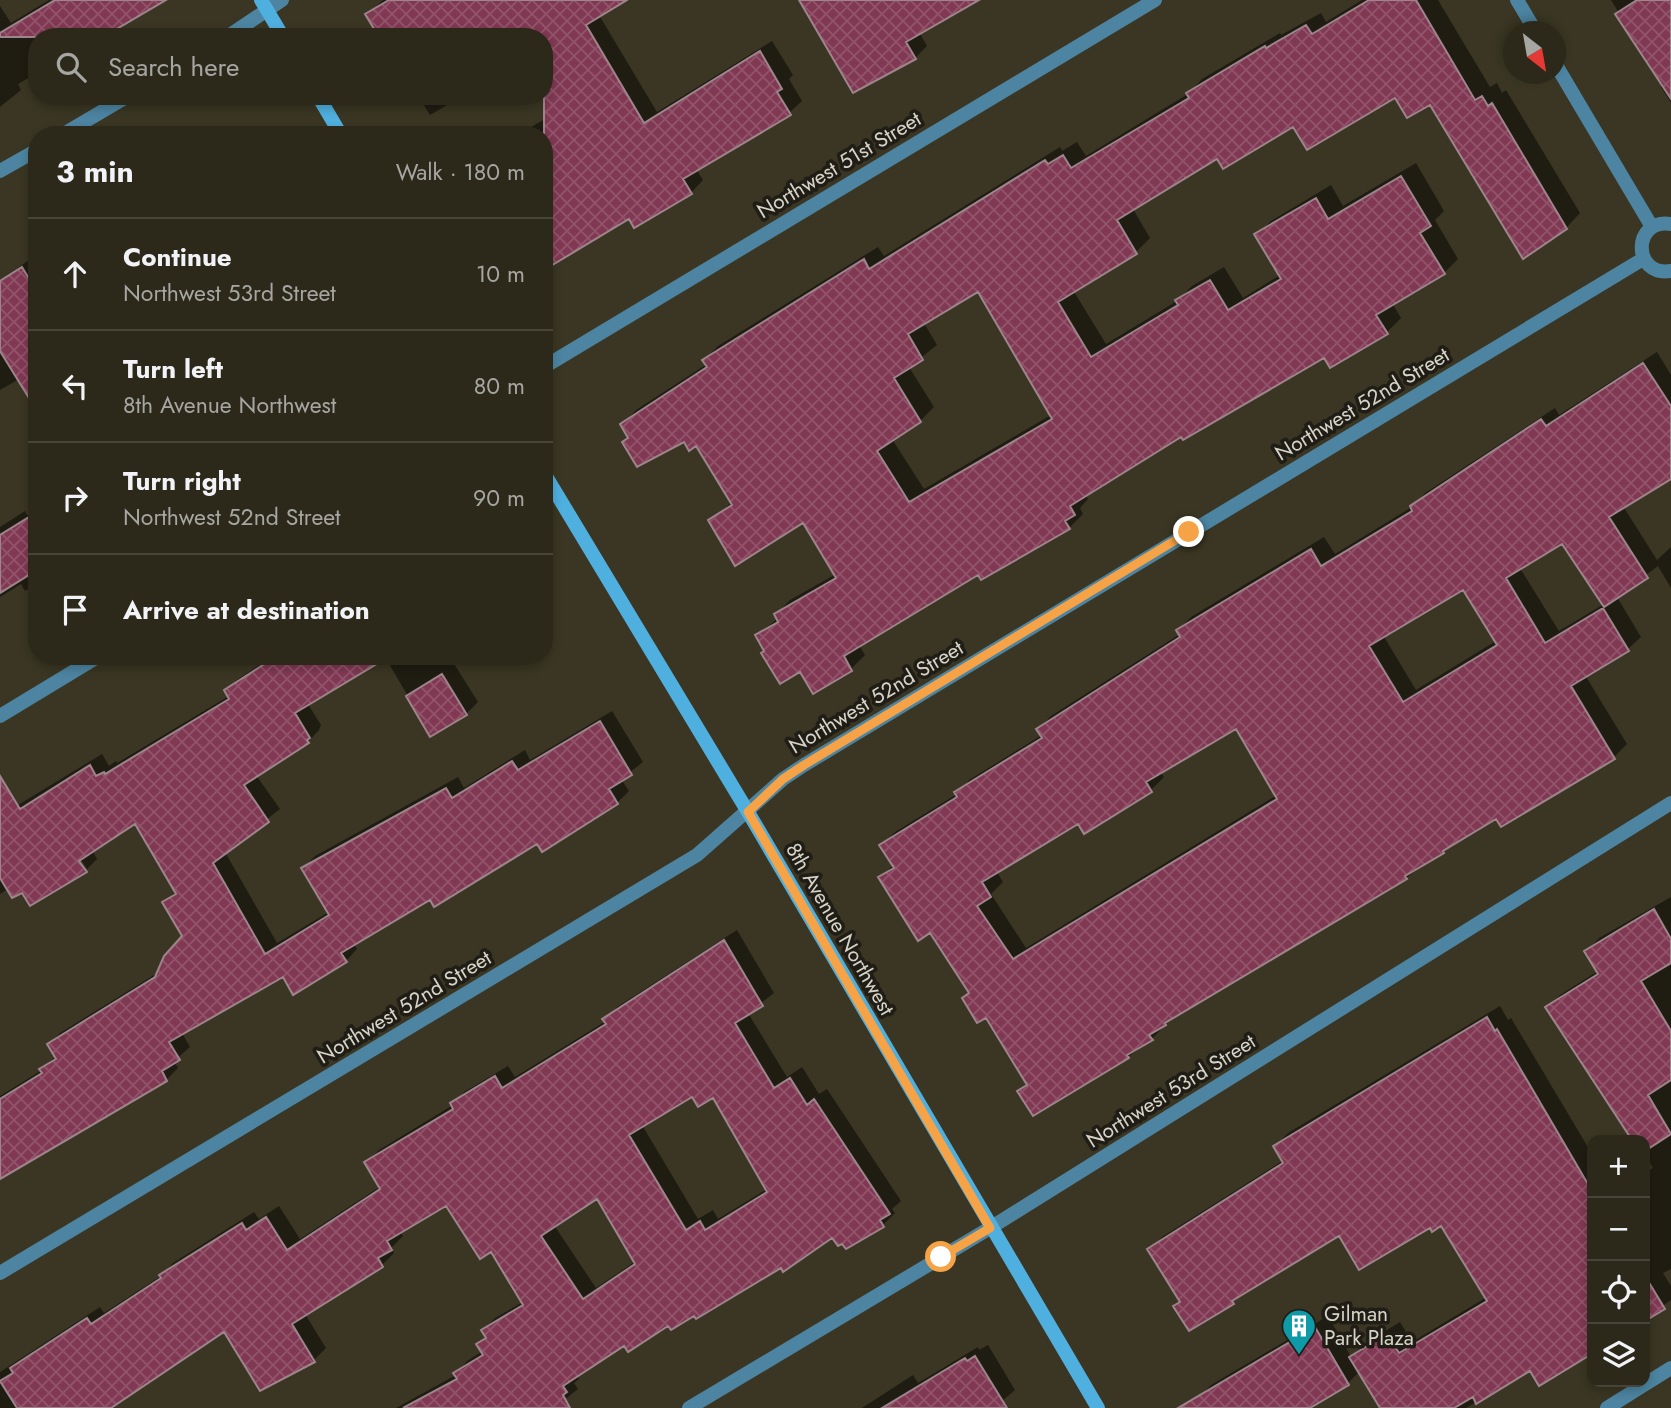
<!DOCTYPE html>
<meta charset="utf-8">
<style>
:root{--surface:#2c281a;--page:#343023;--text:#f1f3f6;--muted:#a6a6a2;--line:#484439}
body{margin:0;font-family:Jost,sans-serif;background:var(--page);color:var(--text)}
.controls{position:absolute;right:21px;bottom:21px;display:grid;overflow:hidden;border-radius:14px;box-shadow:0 4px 10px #0003}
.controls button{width:63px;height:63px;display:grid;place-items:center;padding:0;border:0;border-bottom:2px solid var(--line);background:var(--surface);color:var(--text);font:35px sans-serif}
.compass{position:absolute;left:1503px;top:21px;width:63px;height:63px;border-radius:50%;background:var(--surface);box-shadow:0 4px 10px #0003;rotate:149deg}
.stop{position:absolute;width:21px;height:21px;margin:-16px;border:5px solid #f6a247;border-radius:50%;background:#fff}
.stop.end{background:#f6a247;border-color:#fff;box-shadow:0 2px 7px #0008}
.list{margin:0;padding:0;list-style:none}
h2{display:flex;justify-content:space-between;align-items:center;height:91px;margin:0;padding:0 28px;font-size:30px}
h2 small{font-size:23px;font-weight:400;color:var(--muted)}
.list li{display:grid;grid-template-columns:46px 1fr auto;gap:21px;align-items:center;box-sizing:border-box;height:112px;padding:0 28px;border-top:2px solid var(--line)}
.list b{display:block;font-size:26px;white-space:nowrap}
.list p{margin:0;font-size:23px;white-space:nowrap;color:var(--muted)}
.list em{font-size:23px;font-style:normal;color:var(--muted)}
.icon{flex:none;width:38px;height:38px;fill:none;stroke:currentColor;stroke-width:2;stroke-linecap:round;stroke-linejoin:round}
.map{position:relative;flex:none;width:1671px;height:1408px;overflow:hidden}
.search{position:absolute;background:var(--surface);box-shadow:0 4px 10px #0003;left:28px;top:28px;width:525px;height:77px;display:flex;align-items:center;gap:18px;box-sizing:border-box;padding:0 24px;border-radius:28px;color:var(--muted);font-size:26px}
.panel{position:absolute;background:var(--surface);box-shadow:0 4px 10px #0003;left:28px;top:126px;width:525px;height:539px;border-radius:28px}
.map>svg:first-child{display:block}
.shadow{fill:#0007;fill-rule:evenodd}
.building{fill:url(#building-cross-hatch);stroke:#9e858c;stroke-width:2;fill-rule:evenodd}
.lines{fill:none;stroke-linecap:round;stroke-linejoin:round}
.street{stroke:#4c84a1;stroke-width:14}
.secondary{stroke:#4fafde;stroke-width:14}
.route{stroke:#f6a247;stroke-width:9}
.labels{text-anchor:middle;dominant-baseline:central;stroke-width:7;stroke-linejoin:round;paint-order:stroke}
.street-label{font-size:21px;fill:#d6d4c8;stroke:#1f1d15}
.poi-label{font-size:21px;fill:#d6d4c8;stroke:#1f1d15;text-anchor:start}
</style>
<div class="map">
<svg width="1671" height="1408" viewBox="0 0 1671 1408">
<defs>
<pattern id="building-cross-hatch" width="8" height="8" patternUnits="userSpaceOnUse" patternTransform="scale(1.75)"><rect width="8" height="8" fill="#813853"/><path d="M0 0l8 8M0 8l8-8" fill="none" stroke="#92546a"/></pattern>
</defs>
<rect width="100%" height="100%" fill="#3a3623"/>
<path class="shadow" d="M49,0h107l-119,37v36l-19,11 3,6 -21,17v-101l11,17z
M383,0h241l-25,15 58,97 115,-71 21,34 -4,4 13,22 -13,12 -93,56 7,11 -12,13 -62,23 -85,-81h-26l40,-24 -14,-74 -177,-22z
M801,0h158l-40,32 8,14 -12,12z
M1362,0h76l52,87 7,-4 5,10 4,-3 74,123 -14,15 -43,28 -92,-154 -35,-7 -103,29 -75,33 -85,52 17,29 -14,14 -63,38 33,54 71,-43 15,-15 32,-19 19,31 37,-23 -23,-40 14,-14 60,-36 12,21 73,-43 28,48 -9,9 23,39 -14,14 -52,30 9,15 -14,14 -63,23 -143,80 -96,59 3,5 -8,9 3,6 -14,14 -87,49 -3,-4 -120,72 6,10 -14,14 -38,23 -12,-22 -35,-19 -9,-15 21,-18 -2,-4 14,-14 46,-26 -32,-53h-94l22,-19 -35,-58 -12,-4 -56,-3 -7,-12 14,-15 71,-46 -3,-4 14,-14 160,-99 6,9 176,-109 2,4 15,-9 9,14 102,-62 14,-15 78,-46 1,2 40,-22 5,9zM979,289l72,126 -127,74 -32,-50 28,-18 14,-14 -25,-40 28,-22 -13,-22z
M1611,0h60v103l-10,-16 2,-3z
M418,96h45l-33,19z
M252,129l4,6h-13z
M35,256l2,113 -37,21v-110z
M1657,352l14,23v102l-48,29 34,54 14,-13v41l-13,-22 -41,31 24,40 -14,13 -42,25 42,69 -13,13 -118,59 -45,28 -45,34 -233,138 -21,23 -24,18 -109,34 9,-8 -42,-68 -22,-17 6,-6 -39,-61 -50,-53 13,-14 -12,-19 13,-13 62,-38 12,-14 73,-45 -4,-6 13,-13 129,-82 -2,-4 13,-13 133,-80 11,17 77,-47 13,-14 130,-85 4,7zM1563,542l41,62 -45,27 -39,-63zM1463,587l33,54 -80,49 -33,-55zM1236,727l41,68 -251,153 -35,-54 12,-12 -6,-10 82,-50 72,-32 13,-13 -4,-5z
M37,509v75l-12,7 -4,-7 -21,13v-70l25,-16 2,4z
M273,656h182l-4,3 27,43 -12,12 -35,21 -46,-78 -77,47 13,21 -2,5 -11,12 -52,33 24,34 -55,43 52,91 52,-31 -26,-44 12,-12 143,-79 6,11 61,-38 5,10 82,-49 31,51 -22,17 8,12 -12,12 -186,95 -77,46 3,5 -11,12 -63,14 -101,58 8,14 -16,14 4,7 -12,12 -166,98v-82l42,-26 14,-14 -7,-12 11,-11 99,-61 26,-36 -20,-34 11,-11 -40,-69 -44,28 5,9 -10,10 -11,-17 -3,2 13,16 -56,34 -8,-14 -14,-1 -8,5v-78l102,-62 7,12 7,-5 1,2 112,-67 -3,-5 12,-12z
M1671,897v372l-8,4 8,13v14l-26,19v-147l8,-4 -8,-12v-16h-11l-87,-132 13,-13 38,-24 -11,-20 12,-13z
M737,930l37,63 -26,20 39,64 15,-10 17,27 8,-5 74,112 -9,8 3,4 -12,12 -50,10 -138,78 -70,31 -49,31 3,4 -5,4 4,6 -24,19h-158l60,-33 11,-14 16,-10 -5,-7 8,-8 -3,-6 12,-12 28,-16 -32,-53 -44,-46 -47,28 3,5 -12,12 3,5 -12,12 -77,49 21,34 -12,12 -90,-31 -121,79h-103v-36l100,-65 4,6 57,-37 12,-13 81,-51 5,7 20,-13 21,33 81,-53 -14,-24 12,-12 74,-45 11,-13 44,-26 7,11 91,-56 11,-14zM692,1095l21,1 54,93 -49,30 -5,-9 -15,9 -56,-94zM597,1196l39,65 -40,27 -42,-63z
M1500,1006l8,14 3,-2 81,136v197l-52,32 -9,-14 -65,39h-84l-22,-37 -13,13 -41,24h-101l-6,-11 12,-12 117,-69 23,41 13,-13 36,-22 12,20 75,-45 -45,-73 -102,10 -98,59 -9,9 -57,4 5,-6 -31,-50 12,-13 122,-77 -9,-14 13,-13z
M988,1345l27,45 -21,18h-132l51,-33 5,8 60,-36 1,3z"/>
<path class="building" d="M55,0h111l-63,37h-103v-4z
M389,0h238l-41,25 58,98 116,-72 22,38 -5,3 14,23 -108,64 9,15 -58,34 -5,-9 -85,51v-233h-165l-14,-23z
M799,0h180l-73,42 10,17 -63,34z
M1369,0h47l59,100 7,-4 6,10 4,-3 75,126 -44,30 -93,-154 -23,13 -12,-20 -88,52 -14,-23 -70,42 -6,-10 -100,61 20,34 -79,48 33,55 87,-52 -3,-5 35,-20 18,30 53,-31 -27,-45 62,-36 12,21 73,-43 30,50 -11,7 25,41 -69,41 12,19 -58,34 -6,-10 -141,82 -2,-3 -111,69 5,9 -10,6 5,8 -89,51 -3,-5 -134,81 8,15 -39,23 -13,-22 -20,12 -19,-31 3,-2 -9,-16 23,-13 -4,-8 62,-36 -33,-55 -68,43 -27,-46 24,-15 -36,-59 -7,5 -5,-9 -47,25 -15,-25 6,-4 -8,-14 87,-57 -5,-7 162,-101 5,10 176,-109 3,4 15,-9 8,13 118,-70 -3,-5 79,-47 1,2 40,-23 6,9zM978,292l74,127 -143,83 -32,-51 44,-29 -27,-44 29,-18 -15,-26z
M1637,0h34v99l-56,-85z
M22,267l15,25v119l-37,-60v-70z
M1643,363l28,43v73l-62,38 39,61 -44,29 -42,-63 -56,34 39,65 58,-35 26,43 -58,35 44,73 -114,68 -5,-8 -53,32 1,2 -39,23 2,3 -242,144 1,2 -17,10 4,5 -26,15 2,3 -96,58 -16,-25 10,-6 -41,-67 -9,5 -15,-25 7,-5 -39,-60 -12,8 -40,-64 16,-9 -15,-23 78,-48 -3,-5 88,-54 -6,-9 144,-92 -4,-7 135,-81 10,17 91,-55 -2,-5 131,-87 5,7zM1463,590l34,55 -94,57 -34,-56zM1236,729l41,70 -264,160 -36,-53 14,-9 -9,-15 96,-58 6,10 68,-42 -6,-10z
M37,512v58l-37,23v-58z
M277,656h113l-95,57 15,25 -3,2 2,3 -65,42 25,37 -56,41 52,91 64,-39 -28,-47 145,-80 6,10 60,-37 6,9 82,-49 32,54 -23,14 9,15 -76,48 -5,-8 -103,63 -4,-7 -89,53 6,9 -54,33 -10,-18 -114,65 11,18 -18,11 5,10 -167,98v-80l42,-26 -3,-4 17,-10 -9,-15 108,-67 9,-21 18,-20 -20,-34 14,-8 -41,-70 -56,37 8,11 -57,34 -8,-13 -10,5 -12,-20v-102l20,33 70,-44 6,11 8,-4 1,2 124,-75 -5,-9z
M442,674l25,41 -37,22 -24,-41z
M1654,909l17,30v24l-30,18 30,50v49l-23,15 23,39 -26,17v-11h-13l-87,-133 53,-33 -14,-23z
M724,940l39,66 -28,17 39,65 16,-10 17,27 7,-6 76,115 -10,6 4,7 -38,22 -4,-5 -4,2 -6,-8 -49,34 -2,-4 -85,51 -2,-3 -23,14 -3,-4 -40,26 -4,-6 -61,40 4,6 -4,3 7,13h-167l54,-29 -4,-6 30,-18 -7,-11 10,-6 -5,-8 42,-25 -32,-53 -11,7 -34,-53 -59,35 5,9 -14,8 5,9 -91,57 23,38 -55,29 -36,-59 -113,76h-94l-17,-27 13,-8 -3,-5 77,-50 4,6 70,-46 -2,-3 83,-52 4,7 20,-13 21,33 93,-61 -16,-27 89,-53 -3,-6 45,-27 7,12 104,-64 -4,-5zM692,1097l6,10 15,-9 54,94 -62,38 -5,-9 -14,9 -57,-95zM597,1199l38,65 -52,35 -42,-63z
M1487,1017l8,14 2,-2 95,162 -2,164 -51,31 -9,-15 -54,33 -3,-7 -19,11h-74l-31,-51 38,-23 12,19 88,-52 -46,-75 -9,6 -2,-4 -71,42 -20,-34 -107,65 2,3 -45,27 -16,-25 7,-4 -33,-53 136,-86 -10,-17z
M1645,1276l20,33 -20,12z
M1315,1327l34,58 -39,23h-132z
M975,1356l32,52h-125l83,-50 2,3z"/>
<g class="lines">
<path class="street" d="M1517,0l19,32
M227,37l55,-37
M1556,65l96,162
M62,135l66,-39
M0,171l37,-21
M1671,224c-39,-6 -39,53 0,47
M544,367l611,-367
M0,716l99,-60
M0,1273l697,-418 86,-76 21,-14 839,-506
M689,1408l301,-180 681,-425
M1607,1408l64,-40"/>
<path class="secondary" d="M261,0l22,37
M318,96l23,39
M544,473l204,339 350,596"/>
</g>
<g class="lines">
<path class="route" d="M941,1257l49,-29 -242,-416 35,-33 21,-14 385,-233"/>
</g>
<defs>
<g id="building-pin" transform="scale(1.75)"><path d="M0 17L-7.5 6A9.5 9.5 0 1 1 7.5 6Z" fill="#0f9aa8" stroke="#1f1d15"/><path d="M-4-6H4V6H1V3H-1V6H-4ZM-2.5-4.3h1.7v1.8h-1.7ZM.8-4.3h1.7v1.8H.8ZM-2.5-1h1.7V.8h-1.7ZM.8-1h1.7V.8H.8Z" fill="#fff"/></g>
</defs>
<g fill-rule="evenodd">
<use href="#building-pin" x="1299" y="1326"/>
</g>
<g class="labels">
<g class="street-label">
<text transform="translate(839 165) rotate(-31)">Northwest 51st Street</text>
<text transform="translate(1362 404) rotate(-31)">Northwest 52nd Street</text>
<text transform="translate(876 697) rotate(-31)">Northwest 52nd Street</text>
<text transform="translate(840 929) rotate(60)">8th Avenue Northwest</text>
<text transform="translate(404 1007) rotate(-31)">Northwest 52nd Street</text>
<text transform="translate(1171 1091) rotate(-32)">Northwest 53rd Street</text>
</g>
<g class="poi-label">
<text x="1324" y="1314">Gilman<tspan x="1324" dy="24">Park Plaza</tspan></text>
</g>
</g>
</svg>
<div class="controls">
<button>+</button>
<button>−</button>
<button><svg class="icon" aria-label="locate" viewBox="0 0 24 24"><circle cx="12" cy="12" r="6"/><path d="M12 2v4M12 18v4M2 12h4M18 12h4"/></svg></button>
<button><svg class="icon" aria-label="layers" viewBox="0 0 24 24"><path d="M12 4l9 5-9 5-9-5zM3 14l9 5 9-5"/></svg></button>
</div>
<svg class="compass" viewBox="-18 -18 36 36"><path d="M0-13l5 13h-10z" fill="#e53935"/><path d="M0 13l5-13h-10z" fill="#a6a6a2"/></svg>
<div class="stop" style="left:941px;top:1257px"></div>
<div class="stop end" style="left:1189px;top:532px"></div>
<div class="search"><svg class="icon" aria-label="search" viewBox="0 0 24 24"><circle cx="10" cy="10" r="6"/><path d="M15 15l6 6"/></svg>Search here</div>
<section class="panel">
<h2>3 min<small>Walk · 180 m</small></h2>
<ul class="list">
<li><svg class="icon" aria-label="ahead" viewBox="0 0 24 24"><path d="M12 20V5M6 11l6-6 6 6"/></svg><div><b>Continue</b><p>Northwest 53rd Street</p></div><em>10 m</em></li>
<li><svg class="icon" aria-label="left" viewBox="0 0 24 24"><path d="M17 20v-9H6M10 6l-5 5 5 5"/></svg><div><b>Turn left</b><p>8th Avenue Northwest</p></div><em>80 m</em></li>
<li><svg class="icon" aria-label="right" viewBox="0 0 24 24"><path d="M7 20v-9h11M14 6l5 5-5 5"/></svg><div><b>Turn right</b><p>Northwest 52nd Street</p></div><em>90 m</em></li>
<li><svg class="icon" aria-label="arrive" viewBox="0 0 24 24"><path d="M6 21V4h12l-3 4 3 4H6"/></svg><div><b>Arrive at destination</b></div></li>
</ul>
</section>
</div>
